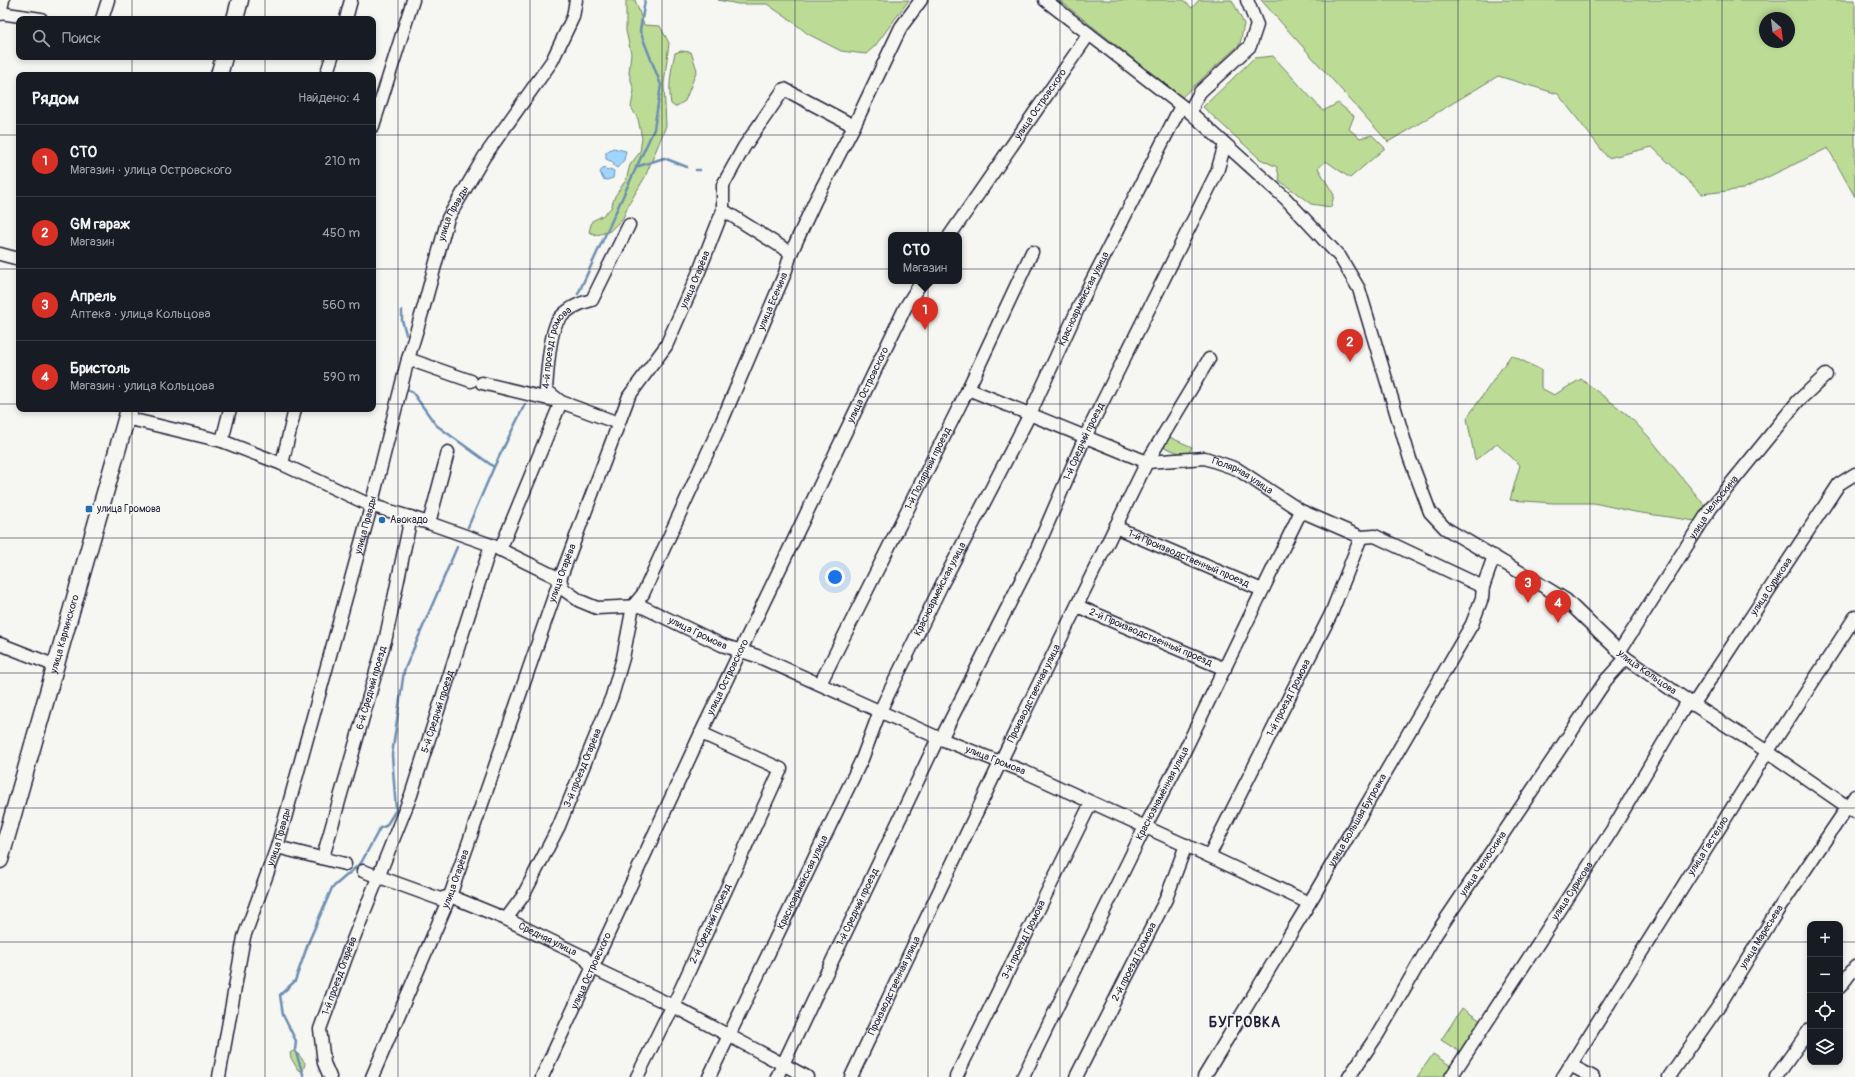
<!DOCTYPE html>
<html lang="ru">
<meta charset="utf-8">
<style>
:root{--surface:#171b24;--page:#20242c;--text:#f1f3f6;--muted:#9ea1a6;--line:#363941;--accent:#d93025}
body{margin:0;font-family:Pangolin,sans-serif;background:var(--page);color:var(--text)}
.controls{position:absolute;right:12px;bottom:12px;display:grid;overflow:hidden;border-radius:8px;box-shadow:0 2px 6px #0003}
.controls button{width:36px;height:36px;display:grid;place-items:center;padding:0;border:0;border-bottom:1px solid var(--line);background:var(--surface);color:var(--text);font:20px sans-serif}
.compass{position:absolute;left:1759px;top:12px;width:36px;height:36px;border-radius:50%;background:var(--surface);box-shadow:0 2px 6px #0003;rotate:152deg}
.you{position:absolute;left:835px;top:577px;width:14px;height:14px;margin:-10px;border:3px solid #fff;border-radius:50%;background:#1a73e8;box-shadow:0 0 0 6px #1a73e833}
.badge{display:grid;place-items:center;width:26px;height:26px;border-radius:50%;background:var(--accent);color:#fff;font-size:13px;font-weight:700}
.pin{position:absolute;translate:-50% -33px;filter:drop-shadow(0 1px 2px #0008)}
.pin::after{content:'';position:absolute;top:21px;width:14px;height:12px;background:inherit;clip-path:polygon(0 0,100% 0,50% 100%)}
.popup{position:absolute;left:888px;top:232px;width:74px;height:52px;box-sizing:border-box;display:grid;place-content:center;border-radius:8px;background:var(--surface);filter:drop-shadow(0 1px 3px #0005);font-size:13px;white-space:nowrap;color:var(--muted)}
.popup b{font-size:15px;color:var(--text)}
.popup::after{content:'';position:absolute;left:50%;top:100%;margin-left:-8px;border:8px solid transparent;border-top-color:var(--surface)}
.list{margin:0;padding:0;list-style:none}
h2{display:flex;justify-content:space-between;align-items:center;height:52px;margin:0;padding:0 16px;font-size:17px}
h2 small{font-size:13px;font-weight:400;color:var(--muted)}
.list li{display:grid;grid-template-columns:26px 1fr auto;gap:12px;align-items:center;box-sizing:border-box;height:72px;padding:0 16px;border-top:1px solid var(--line)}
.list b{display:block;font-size:15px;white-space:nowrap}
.list p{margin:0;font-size:13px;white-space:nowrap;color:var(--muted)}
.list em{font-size:13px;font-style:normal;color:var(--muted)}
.icon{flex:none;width:22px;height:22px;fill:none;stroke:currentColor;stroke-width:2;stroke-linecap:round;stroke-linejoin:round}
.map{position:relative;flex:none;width:1855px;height:1077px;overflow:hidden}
.search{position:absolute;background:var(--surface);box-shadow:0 2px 6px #0003;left:16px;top:16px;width:360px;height:44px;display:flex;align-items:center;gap:10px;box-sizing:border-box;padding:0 14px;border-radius:8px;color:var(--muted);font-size:15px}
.panel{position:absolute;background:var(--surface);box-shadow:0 2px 6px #0003;left:16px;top:72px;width:360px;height:340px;border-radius:8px}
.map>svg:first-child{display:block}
.green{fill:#bcdc95;stroke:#6f7f68;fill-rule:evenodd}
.water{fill:#9fd6ff;stroke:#6d8eb1}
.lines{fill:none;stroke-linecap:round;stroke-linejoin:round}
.stream{stroke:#6d8eb1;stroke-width:2.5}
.minor-casing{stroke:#22223b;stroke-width:15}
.major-casing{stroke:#22223b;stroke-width:19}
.minor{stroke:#f6f6f2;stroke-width:12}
.major{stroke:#f6f6f2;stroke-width:16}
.grid{fill:none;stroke:#22223b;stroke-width:1;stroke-opacity:0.55}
.poi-dot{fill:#1f6fb2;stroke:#f6f6f2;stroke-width:1.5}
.labels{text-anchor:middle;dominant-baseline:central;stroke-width:3.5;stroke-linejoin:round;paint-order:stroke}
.street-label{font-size:10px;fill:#22223b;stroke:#f6f6f2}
.poi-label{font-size:10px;fill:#22223b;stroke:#f6f6f2;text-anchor:start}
.district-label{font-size:14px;font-weight:bold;letter-spacing:1px;fill:#22223b;stroke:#f6f6f2}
</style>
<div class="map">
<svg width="1855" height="1077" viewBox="0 0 1855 1077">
<rect width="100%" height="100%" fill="#f6f6f2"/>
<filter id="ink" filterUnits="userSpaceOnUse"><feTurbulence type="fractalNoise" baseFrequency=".025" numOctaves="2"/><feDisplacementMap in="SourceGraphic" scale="8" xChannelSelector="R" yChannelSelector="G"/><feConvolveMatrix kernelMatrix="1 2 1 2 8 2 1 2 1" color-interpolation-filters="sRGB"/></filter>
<g filter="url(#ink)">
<path class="green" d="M626,0h9l9,25 16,1 9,17 -5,41 2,42 -21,51 -16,27 -6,14 -13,13 -13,4 -8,-3 3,-11 10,-5 9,-8 4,-12 11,-16 4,-15 10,-13 2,-14 -4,-19 -7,-12 3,-16 -5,-18 2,-20 -5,-22z
M718,0h191l-34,46 -9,8 -25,-3 -33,-17 -15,-12 -26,-18h-29z
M1059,0h124l9,8 7,-8h33l12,24 -4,20 -58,53z
M1261,0h594v197l-27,-49 -85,41 -41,5 -50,-47 -44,11 -50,-64 -60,-18 -110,66zM1765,18h24v24h-24z
M681,51l10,1 6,18 -12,31 -10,6 -4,-3c-3,-16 0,-35 4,-51z
M1273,56l50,55 15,-8 16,13 -5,13 11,9 12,-3 13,13 -35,30 -24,-17 -8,7 16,27 -3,12 -20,-3 -31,-23 -3,-14 -17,-8 -57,-52 51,-49z
M1511,355l30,15v18l13,7 27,-16 47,36 21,22 57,70 -11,14 -60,-9 -41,-9h-41l-43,-3 10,-35 -23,-21 -22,16 -8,-42z
M1167,436l25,11 -5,9 -26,-10z
M1462,1008l19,13 -21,31 -19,-12z
M295,1050l10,13 -2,8 -5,-1 -7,-12 -1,-5z
M1433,1054l18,12 -7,11h-27z"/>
<path class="water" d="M613,148l13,3 -2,9 -7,8 -3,-2 -1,-4 -7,-3v-7z
M604,167l3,4 3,-2 4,2 -1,7 -6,2 -4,-1 -3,-7z"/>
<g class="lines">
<path class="stream" d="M636,167l28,-9 23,9
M696,170h4
M578,294l76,-165 7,-44 -21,-54 5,-31
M402,310v10l4,14
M405,388l8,5 23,32 58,42
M468,527l26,-60 31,-63
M304,1077l-9,-27 1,-9 -13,-26 -3,-20 15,-14 14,-40 23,-53 29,-25 19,-35 6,-2 10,-16 -4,-55 12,-84 53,-124"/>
<g class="minor-casing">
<g id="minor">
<path id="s1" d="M1045,0l146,113 94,85 55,59 19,32 51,170 20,53 15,16 78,46 43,26 60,58 62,43 80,51 87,60"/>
<path d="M0,13l41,6"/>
<path d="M0,14l3,-14"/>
<path d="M102,19l6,-19"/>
<path d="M346,19l5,-19"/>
<path d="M326,75l6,-18"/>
<path d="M1191,113l3,-10 6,-11 50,-46 7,-21 -10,-25"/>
<path d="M373,126l40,-126"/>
<path d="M723,210l68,43"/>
<path id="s2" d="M950,235l139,-201"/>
<path d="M0,254l19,5"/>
<path d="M408,359l63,22"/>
<path d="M482,383l79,19 57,21"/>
<path id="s3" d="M968,389l179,73 58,-4 32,11 64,42 60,26 14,-1 108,51"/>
<path id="s4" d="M126,418l96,23 60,23 88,41 59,18 62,22 69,34 3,10 17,12 17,7 44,-2 81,39 35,11 184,83 82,32 186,85 100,47"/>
<path d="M222,441l8,-32"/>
<path d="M282,464l13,-55"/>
<path d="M429,523l19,-71"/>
<path id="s5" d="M1115,527l147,63"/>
<path id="s6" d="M500,550l61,-148 -15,-12c1,-16 4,-61 13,-71 8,-10 21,-16 33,-19l37,-75"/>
<path id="s7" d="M1077,606l148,63"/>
<path d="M0,644l56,22"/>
<path id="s8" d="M1619,652l92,-144 87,-107 28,-26"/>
<path id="s9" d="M820,684l148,-295 64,-137"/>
<path id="s10" d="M1693,705l146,-221 16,-10"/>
<path id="s11" d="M941,739l94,-186 50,-116 132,-265 8,-28"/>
<path d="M277,847l68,17"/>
<path id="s12" d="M1209,856l122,-242 30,-77"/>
<path id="s13" d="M323,857l63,-220 25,-120"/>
<path id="s14" d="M363,871l77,28 10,-3 56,23 78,38 9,11 80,38 134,71"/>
<path id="s15" d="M506,919l17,-23 36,-70 53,-130 11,-38 10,-52 10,-12 79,-173 63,-148 6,-20 24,-52 39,-75 47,-99 20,-27"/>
<path d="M1840,987l15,-20"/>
<path d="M1570,1065l23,12"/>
<path id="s16" d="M219,1077l25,-140 33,-90 92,-333 39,-155 16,-53 24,-88 36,-61 68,-96 21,-44 3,-17"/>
<path id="s17" d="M330,1077l-6,-14 -4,-34 27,-74 64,-160 80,-250"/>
<path id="s18" d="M372,1077l78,-181 110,-317 69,-183 37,-50 32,-72 25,-64v-25l21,-38 40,-58 70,37"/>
<path id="s19" d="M542,1077l159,-344 204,-425 17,-27"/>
<path id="s20" d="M637,1077l27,-55 9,-16 108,-237 -80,-36"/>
<path id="s21" d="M709,1077l153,-318 18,-48 62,-127 88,-170 51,-112 100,-196"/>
<path id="s22" d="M777,1077l161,-339"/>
<path id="s23" d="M851,1077l149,-314 147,-301 62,-103"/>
<path id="s24" d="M956,1077l135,-274"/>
<path id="s25" d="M1023,1077l122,-250 38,-73 118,-243"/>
<path id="s26" d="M1076,1077l90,-178 20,-54"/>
<path id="s27" d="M1204,1077l110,-182 158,-271 10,-26 1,-11 11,-31"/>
<path id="s28" d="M1349,1077l29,-43 58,-100 170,-254 20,-22"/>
<path id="s29" d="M1451,1077l161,-247 76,-129"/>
<path id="s30" d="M1563,1077l201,-320 91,-140"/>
<path id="s31" d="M1669,1077l51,-73 56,-91 79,-117"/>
<path d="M1776,1077l34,-48"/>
</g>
</g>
<g class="major-casing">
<g id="major">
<path d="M235,19l5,-19"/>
<path d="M219,75l5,-18"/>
<path id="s32" d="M0,860l129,-451"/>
</g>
</g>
<use href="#minor" class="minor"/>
<use href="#major" class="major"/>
</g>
</g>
<path class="grid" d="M132,0v19M265,0v19M398,0v1077M530,0v1077M662,0v1077M795,0v1077M928,0v1077M1060,0v1077M1192,0v1077M1325,0v1077M1458,0v1077M1590,0v1077M1722,0v1077M132,57v18M265,57v18M0,135h19M373,135h1482M0,269h19M373,269h1482M0,404h19M373,404h1482M132,409v668M265,409v668M0,538h1855M0,673h1855M0,808h1855M0,942h1810M1840,942h15"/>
<g class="poi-dot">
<rect x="85" y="505" width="8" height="8" rx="2"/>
<circle cx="382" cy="520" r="4"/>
</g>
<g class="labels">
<g class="street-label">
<text stroke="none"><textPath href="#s2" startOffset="159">улица Островского</textPath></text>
<text stroke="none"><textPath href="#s16" startOffset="896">улица Правды</textPath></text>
<text stroke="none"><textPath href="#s18" startOffset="863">улица Огарёва</textPath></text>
<text stroke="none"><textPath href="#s21" startOffset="864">Красноармейская улица</textPath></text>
<text stroke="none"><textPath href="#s15" startOffset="676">улица Есенина</textPath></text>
<text stroke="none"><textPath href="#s6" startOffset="224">4-й проезд Громова</textPath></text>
<text stroke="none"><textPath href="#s19" startOffset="765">улица Островского</textPath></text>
<text stroke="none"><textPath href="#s11" startOffset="330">1-й Средний проезд</textPath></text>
<text stroke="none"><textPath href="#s9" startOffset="241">1-й Полярный проезд</textPath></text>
<text stroke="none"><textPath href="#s3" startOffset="293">Полярная улица</textPath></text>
<text stroke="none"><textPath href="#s8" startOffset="173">улица Челюскина</textPath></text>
<text stroke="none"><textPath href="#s16" startOffset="572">улица Правды</textPath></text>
<text stroke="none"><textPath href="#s5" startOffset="80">1-й Производственный проезд</textPath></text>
<text stroke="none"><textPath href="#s18" startOffset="539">улица Огарёва</textPath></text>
<text stroke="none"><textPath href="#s10" startOffset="142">улица Сурикова</textPath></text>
<text stroke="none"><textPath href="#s21" startOffset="540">Красноармейская улица</textPath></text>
<text stroke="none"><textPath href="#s4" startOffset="621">улица Громова</textPath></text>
<text stroke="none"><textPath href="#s32" startOffset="235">улица Карпинского</textPath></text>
<text stroke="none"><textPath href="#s7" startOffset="80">2-й Производственный проезд</textPath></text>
<text stroke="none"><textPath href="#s1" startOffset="935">улица Кольцова</textPath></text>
<text stroke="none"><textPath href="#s19" startOffset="441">улица Островского</textPath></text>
<text stroke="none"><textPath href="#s13" startOffset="176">6-й Средний проезд</textPath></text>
<text stroke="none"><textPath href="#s23" startOffset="425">Производственная улица</textPath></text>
<text stroke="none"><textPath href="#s12" startOffset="177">1-й проезд Громова</textPath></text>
<text stroke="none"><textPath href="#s17" startOffset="388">5-й Средний проезд</textPath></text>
<text stroke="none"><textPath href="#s4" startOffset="945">улица Громова</textPath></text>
<text stroke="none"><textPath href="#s15" startOffset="170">3-й проезд Огарёва</textPath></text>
<text stroke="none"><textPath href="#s25" startOffset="316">Краснознамённая улица</textPath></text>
<text stroke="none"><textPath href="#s27" startOffset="299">улица Большая Бугровка</textPath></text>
<text stroke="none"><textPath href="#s16" startOffset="248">улица Правды</textPath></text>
<text stroke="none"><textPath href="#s30" startOffset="273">улица Гастелло</textPath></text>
<text stroke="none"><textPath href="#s28" startOffset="252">улица Челюскина</textPath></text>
<text stroke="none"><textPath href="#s18" startOffset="215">улица Огарёва</textPath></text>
<text stroke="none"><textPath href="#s21" startOffset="216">Красноармейская улица</textPath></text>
<text stroke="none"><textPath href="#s29" startOffset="222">улица Сурикова</textPath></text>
<text stroke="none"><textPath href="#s22" startOffset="188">1-й Средний проезд</textPath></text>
<text stroke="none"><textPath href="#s20" startOffset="170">2-й Средний проезд</textPath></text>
<text stroke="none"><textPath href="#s31" startOffset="168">улица Маресьева</textPath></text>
<text stroke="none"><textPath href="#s14" startOffset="199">Средняя улица</textPath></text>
<text stroke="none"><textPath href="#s24" startOffset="153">3-й проезд Громова</textPath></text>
<text stroke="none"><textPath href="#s26" startOffset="129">2-й проезд Громова</textPath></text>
<text stroke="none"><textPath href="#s19" startOffset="117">улица Островского</textPath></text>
<text stroke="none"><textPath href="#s17" startOffset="106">1-й проезд Огарёва</textPath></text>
<text stroke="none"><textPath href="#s23" startOffset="101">Производственная улица</textPath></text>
</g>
<g class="poi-label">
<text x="97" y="509">улица Громова</text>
<text x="390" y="520">Авокадо</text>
</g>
<g class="district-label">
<text x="1245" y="1022">БУГРОВКА</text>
</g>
</g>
</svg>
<div class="controls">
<button>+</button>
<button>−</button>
<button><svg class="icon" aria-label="locate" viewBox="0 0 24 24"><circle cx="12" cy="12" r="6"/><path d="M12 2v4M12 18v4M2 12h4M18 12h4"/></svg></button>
<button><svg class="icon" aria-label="layers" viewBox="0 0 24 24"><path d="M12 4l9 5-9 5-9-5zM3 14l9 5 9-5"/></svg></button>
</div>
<svg class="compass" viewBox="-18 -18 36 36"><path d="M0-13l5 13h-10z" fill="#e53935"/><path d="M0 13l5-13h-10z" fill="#9ea1a6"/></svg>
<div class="you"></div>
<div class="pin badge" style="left:925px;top:330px">1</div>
<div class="popup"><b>СТО</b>Магазин</div>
<div class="pin badge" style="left:1350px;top:362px">2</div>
<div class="pin badge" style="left:1528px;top:603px">3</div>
<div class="pin badge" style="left:1558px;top:623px">4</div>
<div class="search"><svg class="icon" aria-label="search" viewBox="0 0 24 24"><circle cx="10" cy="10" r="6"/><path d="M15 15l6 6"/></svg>Поиск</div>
<section class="panel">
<h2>Рядом<small>Найдено: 4</small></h2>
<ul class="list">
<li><span class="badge">1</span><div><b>СТО</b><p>Магазин · улица Островского</p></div><em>210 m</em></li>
<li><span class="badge">2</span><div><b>GM гараж</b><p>Магазин</p></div><em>450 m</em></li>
<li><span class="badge">3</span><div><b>Апрель</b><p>Аптека · улица Кольцова</p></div><em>560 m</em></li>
<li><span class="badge">4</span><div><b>Бристоль</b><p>Магазин · улица Кольцова</p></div><em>590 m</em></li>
</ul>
</section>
</div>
